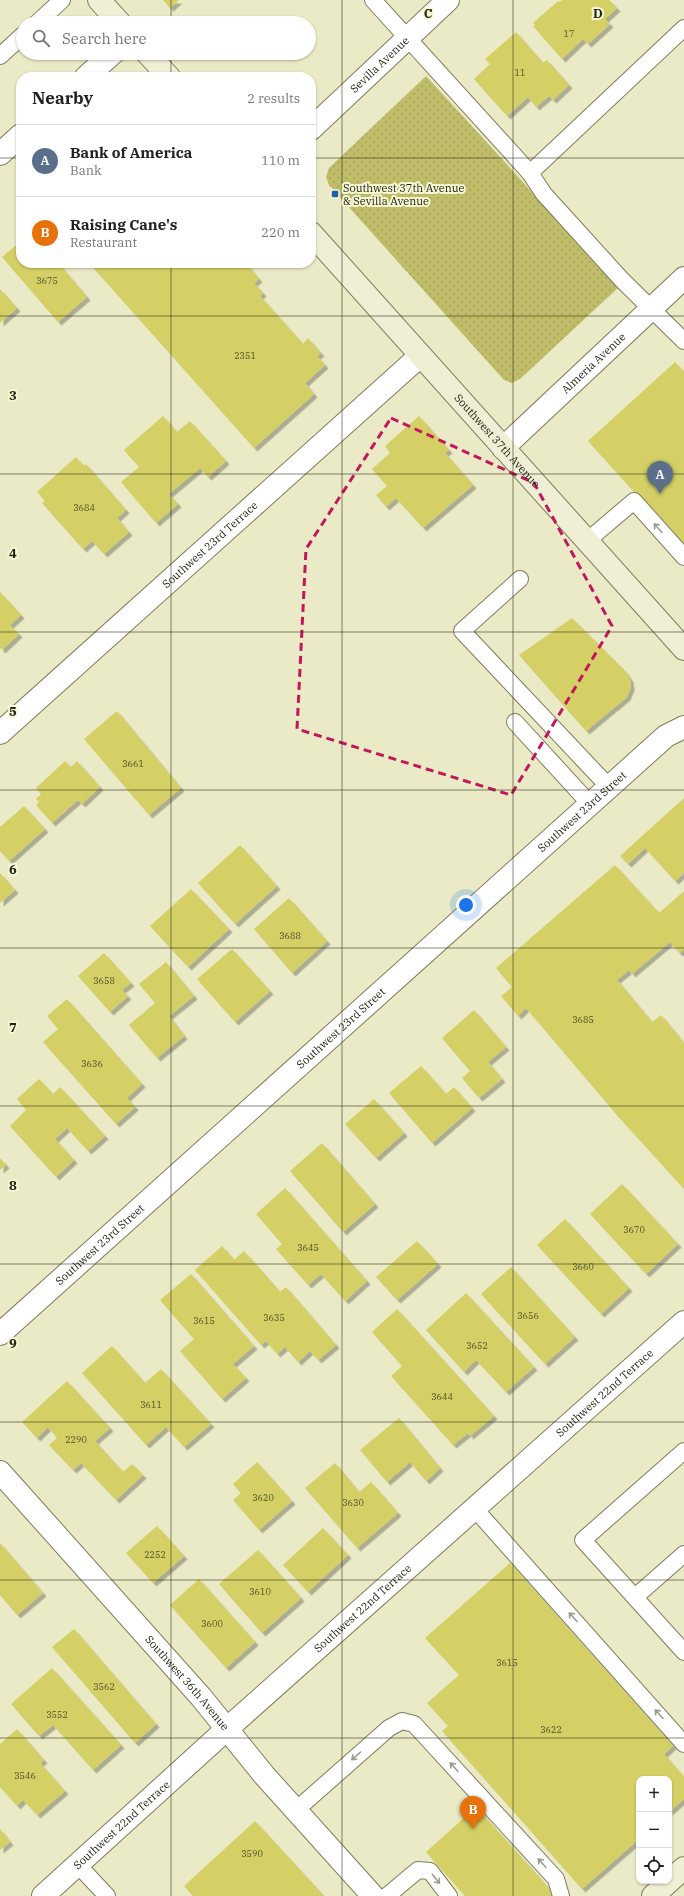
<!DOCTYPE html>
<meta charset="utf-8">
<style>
:root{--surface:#fff;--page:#f6f6f6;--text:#222;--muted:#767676;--line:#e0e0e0;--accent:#d93025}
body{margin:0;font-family:"IBM Plex Serif",serif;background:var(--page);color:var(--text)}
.controls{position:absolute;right:12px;bottom:12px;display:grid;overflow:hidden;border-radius:8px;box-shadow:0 1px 3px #0004}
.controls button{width:36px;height:36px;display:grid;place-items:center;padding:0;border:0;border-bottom:1px solid var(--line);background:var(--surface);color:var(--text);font:20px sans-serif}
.you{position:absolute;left:466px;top:905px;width:14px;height:14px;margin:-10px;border:3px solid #fff;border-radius:50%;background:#1a73e8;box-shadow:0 0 0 6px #1a73e833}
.badge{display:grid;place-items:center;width:26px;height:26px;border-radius:50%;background:var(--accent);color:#fff;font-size:13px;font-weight:700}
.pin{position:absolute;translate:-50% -33px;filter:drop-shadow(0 1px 2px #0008)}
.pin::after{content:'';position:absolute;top:21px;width:14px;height:12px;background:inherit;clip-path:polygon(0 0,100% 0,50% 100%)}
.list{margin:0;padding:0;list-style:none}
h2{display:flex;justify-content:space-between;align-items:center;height:52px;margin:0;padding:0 16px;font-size:17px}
h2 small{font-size:13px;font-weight:400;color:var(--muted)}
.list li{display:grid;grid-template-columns:26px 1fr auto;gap:12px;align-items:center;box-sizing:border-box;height:72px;padding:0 16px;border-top:1px solid var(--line)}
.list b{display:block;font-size:15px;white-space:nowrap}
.list p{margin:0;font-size:13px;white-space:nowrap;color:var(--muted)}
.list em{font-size:13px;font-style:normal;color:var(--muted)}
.icon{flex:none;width:22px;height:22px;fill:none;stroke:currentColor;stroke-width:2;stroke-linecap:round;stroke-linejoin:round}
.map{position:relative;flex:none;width:684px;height:1896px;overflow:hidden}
.search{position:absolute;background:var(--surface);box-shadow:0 1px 3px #0004;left:16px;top:16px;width:300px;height:44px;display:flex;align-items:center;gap:10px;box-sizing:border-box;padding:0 14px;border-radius:22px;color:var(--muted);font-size:15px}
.panel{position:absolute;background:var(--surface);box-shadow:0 1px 3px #0004;left:16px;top:72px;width:300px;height:196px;border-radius:16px}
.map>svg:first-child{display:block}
.grass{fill:url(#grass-dots)}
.building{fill:#d4d066;filter:url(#shadow)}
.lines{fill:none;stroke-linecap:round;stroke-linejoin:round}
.service-casing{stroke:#7d7d5c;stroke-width:18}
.minor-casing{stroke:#7d7d5c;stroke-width:24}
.secondary-casing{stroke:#7d7d5c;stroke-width:24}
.service{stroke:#fff;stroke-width:16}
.minor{stroke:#fff;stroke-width:22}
.secondary{stroke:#efefd6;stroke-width:22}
.oneway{stroke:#9c9c97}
.marked{fill:none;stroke:#c2185b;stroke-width:3;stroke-dasharray:8 5;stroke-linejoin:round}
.grid{fill:none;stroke:#242417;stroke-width:1;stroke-opacity:0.55}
.poi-dot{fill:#225daf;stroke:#f7f7d3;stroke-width:1.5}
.labels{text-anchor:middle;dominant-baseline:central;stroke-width:4;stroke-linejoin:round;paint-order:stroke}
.number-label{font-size:9px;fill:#504f2b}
.street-label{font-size:11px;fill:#242417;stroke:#f7f7d3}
.poi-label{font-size:11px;fill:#242417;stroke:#f7f7d3;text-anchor:start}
.grid-label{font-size:13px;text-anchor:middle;font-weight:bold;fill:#242417;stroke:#f7f7d3;stroke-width:4;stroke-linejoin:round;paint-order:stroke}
</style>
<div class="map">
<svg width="684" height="1896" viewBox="0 0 684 1896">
<defs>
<pattern id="grass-dots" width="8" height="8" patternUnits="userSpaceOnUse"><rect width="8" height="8" fill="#bfbd69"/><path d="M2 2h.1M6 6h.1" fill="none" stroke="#a4a25a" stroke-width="1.8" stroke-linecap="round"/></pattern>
<filter id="shadow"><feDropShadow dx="3.5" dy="3.5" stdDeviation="0" flood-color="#0004"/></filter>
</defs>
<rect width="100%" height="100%" fill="#eaeac6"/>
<path class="grass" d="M426,76l193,211 -99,92 -8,4 -8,-3 -175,-195 -3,-8 3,-9z"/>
<path class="building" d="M163,0h16l-9,8z
M562,0h47l8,8 -12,11 5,5 -22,20 -5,-5 -21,20 -29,-33 2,-1 -2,-2 25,-22 1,1z
M516,32l27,31 4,-3 22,25 -16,15 -4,-4 -13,11 -8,-10 -21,19 -33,-37 16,-15 -5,-5z
M21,241v22h37l29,34 -29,25 -56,-65z
M89,263h157l13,16 -5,4 9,10 -3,3 43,48 5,-6 13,15 -4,3 8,9 -20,18 9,11 -60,54z
M0,289l17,19 -17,15z
M675,362l9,10v175l-96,-106z
M163,416l14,16 13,-11 36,40 -18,16 -8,-9 -31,26 9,10 -22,19 -35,-41 18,-15 -15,-17z
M419,416l30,34 -4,3 28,32 -50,43 -27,-30 -10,9 -10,-12 11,-9 -15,-17 18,-16 -5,-7z
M76,457l8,9 2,-2 40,46 -9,8 12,14 -25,22 -12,-13 -9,8 -41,-46 3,-2 -8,-9z
M0,592l21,23 -11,10 9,9 -17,16 -2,-2z
M572,618l53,53 5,8 1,8 -4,10 -41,34 -67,-76z
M117,711l64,77 -32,27 -65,-76z
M65,761l6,6 6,-6 23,26 -18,17 -4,-4 -26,23 -16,-18 3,-3 -3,-3 5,-5 -5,-6z
M684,798v75l-9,8 -30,-33 -17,16 -8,-8z
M24,806l21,23 -36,32 -9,-10v-24z
M240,845l37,41 -42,38 -37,-41z
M615,865l44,48 25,-22v58l-5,4 -9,-11 -38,32 -3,-4 -12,10 35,42 9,-7 23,28v146l-68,-75 -90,-106 -8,8 -17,-20 11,-9 -16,-19z
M0,873l15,17 -15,13z
M191,889l38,40 -41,38 -38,-41z
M289,898l38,43 -35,32 -38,-44z
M232,949l38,42 -35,31 -38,-43z
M104,953l27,30 -9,7 6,6 -18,16 -32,-36z
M166,962l28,34 -25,20 15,20 -27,22 -28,-33 26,-22 -16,-19z
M67,999l75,85 -15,14 8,9 -19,17 -73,-82 15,-13 -11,-13z
M474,1010l32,37 -18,15 14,17 -23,19 -17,-20 8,-7 -28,-33z
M421,1066l25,28 8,-7 18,21 -40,35 -43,-50z
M39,1079l14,15 7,-7 45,49 -17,15 -21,-23 -12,11 19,21 -18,17 -46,-51 16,-16 -9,-11z
M374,1099l30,34 -28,25 -31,-34z
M322,1143l53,61 -32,28 -53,-61z
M0,1158l6,7 -6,5z
M622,1184l56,60 -32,30 -56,-60z
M285,1188l82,93 -22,20 -24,-27 -13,11 -32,-36 6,-5 -26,-30z
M565,1219l64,69 -28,26 -64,-69z
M417,1241l21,23 -41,36 -21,-23z
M222,1246l12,14 10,-9 36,41 6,-5 50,58 -18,15 -8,-9 -12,11 -13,-15 -8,7 -11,-13 -5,4 -66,-75z
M511,1267l64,70 -30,27 -64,-70z
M191,1274l63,72 -21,18 13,14 -24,21 -42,-48 14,-12 -34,-39z
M466,1293l68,74 -28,25 -30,-32 -12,12 -38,-42z
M397,1309l97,107 -24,20 -2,-3 -15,12 -62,-69 11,-10 -30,-34z
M112,1346l33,37 16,-14 50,55 -27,23 -18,-20 -20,18 -64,-72z
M67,1381l43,47 -15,13 28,31 9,-8 11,11 -27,25 -35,-37 -8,7 -24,-25 8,-7 -9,-11 -11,11 -15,-16z
M399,1418l41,50 -14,13 -16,-19 -23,20 -27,-32z
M257,1462l35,39 -33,29 -26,-30 8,-7 -8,-9z
M335,1463l24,29 12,-10 27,31 -41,35 -52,-60z
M157,1526l27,30 -31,27 -27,-30z
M323,1528l25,27 -40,37 -25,-27z
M0,1543l43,50 -26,22 -17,-20z
M258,1550l43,48 -39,35 -43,-49z
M510,1563l163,183 -9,8 20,23v22l-15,13v-33h-30v60l-57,50 -140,-158 6,-5 -21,-23 32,-28 -34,-37z
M199,1579l56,63 -29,26 -56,-63z
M74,1629l82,95 -21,19 -83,-96z
M52,1668l69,77 -28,25 -40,-45 -14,11 -28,-32z
M17,1729l27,31 -4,3 25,28 -28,24 -14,-15 -6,6 -17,-19v-43z
M476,1807l80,89h-91l-39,-44z
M255,1821l69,75h-131l-9,-10z
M0,1829l10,13 -10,8z"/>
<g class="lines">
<g class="service-casing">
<path id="service" d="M373,0l157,173 14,21 78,86 62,61
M37,23l25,-23
M0,56l23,-21
M530,173l154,-145
M587,541l47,-40 50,56
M520,579l-58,52 147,156
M515,722l75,82
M684,1451l-101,89 101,112
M475,1509l209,235
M635,1597l49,-43
M296,1810l93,-82 13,-7 12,3 142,155 5,17
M78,1865l29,31
M387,1896l31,-26 12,1 19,25"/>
</g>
<g class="minor-casing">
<g id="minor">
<path d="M86,77l27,-24"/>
<path id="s1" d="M311,129l137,-129"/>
<path d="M0,154l21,-19"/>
<path id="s2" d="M503,448l181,-170"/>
<path id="s3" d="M0,733l420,-377"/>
<path id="s4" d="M0,1334l666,-598 18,-9"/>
<path id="s5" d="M0,1472l201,225 63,78 109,121"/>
<path id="s6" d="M43,1896l185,-168 456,-406"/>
</g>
</g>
<g class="secondary-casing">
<g id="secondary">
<path d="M99,0l21,23"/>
<path d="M147,53l22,24"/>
<path id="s7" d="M311,233l373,416"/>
<path d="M653,1896l31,-28"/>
</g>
</g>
<use href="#service" class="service"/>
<use href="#minor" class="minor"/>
<use href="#secondary" class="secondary"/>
</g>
<defs><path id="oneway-shaft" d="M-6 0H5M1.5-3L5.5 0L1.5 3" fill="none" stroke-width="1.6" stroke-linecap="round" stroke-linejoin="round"/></defs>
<g class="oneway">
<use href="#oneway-shaft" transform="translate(658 528) rotate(-132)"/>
<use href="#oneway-shaft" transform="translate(573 1617) rotate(-132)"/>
<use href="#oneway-shaft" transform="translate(659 1714) rotate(-132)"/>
<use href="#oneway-shaft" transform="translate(356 1756) rotate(139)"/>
<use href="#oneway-shaft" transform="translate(454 1767) rotate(-132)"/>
<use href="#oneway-shaft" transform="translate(542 1863) rotate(-132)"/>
<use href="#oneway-shaft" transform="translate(436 1879) rotate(51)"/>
</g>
<path class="marked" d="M391,418l143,65 78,143 -101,169 -214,-66 9,-180z"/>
<path class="grid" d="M171,0v23M342,0v1896M513,0v1896M171,53v24M0,158h21M311,158h373M171,263v1633M0,316h684M0,474h684M0,632h684M0,790h684M0,948h684M0,1106h684M0,1264h684M0,1422h684M0,1580h684M0,1738h684"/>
<rect class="poi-dot" x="331" y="190" width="8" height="8" rx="2"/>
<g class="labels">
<g class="number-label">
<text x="569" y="33">17</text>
<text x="520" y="72">11</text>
<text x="47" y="280">3675</text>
<text x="245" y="355">2351</text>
<text x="84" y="507">3684</text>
<text x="133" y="763">3661</text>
<text x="290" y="935">3688</text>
<text x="104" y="980">3658</text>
<text x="583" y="1019">3685</text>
<text x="92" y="1063">3636</text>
<text x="634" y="1229">3670</text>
<text x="308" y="1247">3645</text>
<text x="583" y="1266">3660</text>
<text x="528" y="1315">3656</text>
<text x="274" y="1317">3635</text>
<text x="204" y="1320">3615</text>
<text x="477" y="1345">3652</text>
<text x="442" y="1396">3644</text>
<text x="151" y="1404">3611</text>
<text x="76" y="1439">2290</text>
<text x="263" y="1497">3620</text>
<text x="353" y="1502">3630</text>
<text x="155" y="1554">2252</text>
<text x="260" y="1591">3610</text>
<text x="212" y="1623">3600</text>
<text x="507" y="1662">3615</text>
<text x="104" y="1686">3562</text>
<text x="57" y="1714">3552</text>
<text x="551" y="1729">3622</text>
<text x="25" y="1775">3546</text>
<text x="252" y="1853">3590</text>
</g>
<g class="street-label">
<text stroke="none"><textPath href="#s1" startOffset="94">Sevilla Avenue</textPath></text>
<text stroke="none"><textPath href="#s2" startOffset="124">Almeria Avenue</textPath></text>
<text stroke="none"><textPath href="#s7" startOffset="279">Southwest 37th Avenue</textPath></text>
<text stroke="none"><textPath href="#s3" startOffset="282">Southwest 23rd Terrace</textPath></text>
<text stroke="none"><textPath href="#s4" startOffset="782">Southwest 23rd Street</textPath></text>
<text stroke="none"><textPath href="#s4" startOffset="458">Southwest 23rd Street</textPath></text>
<text stroke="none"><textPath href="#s4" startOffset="134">Southwest 23rd Street</textPath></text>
<text stroke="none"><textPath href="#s6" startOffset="754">Southwest 22nd Terrace</textPath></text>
<text stroke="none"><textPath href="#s6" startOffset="430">Southwest 22nd Terrace</textPath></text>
<text stroke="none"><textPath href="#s5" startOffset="282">Southwest 36th Avenue</textPath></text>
<text stroke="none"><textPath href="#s6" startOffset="106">Southwest 22nd Terrace</textPath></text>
</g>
<g class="poi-label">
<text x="343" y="188">Southwest 37th Avenue<tspan x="343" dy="13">&amp; Sevilla Avenue</tspan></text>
</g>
</g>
<g class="grid-label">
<text x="428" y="18">C</text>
<text x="598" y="18">D</text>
<text x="13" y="400">3</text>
<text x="13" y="558">4</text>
<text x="13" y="716">5</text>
<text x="13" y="874">6</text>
<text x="13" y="1032">7</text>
<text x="13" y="1190">8</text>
<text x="13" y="1348">9</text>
</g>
</svg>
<div class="controls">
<button>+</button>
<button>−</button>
<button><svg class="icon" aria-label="locate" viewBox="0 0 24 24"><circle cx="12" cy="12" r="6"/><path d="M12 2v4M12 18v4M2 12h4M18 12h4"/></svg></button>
</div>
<div class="you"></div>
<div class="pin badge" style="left:660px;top:494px;background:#5c6f8a">A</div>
<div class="pin badge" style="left:473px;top:1829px;background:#e8710a">B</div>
<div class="search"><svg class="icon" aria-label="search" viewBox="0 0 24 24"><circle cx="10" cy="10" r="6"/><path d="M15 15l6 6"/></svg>Search here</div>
<section class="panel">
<h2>Nearby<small>2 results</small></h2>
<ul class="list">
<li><span class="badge" style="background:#5c6f8a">A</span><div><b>Bank of America</b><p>Bank</p></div><em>110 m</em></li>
<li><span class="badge" style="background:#e8710a">B</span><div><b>Raising Cane's</b><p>Restaurant</p></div><em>220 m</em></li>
</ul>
</section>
</div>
